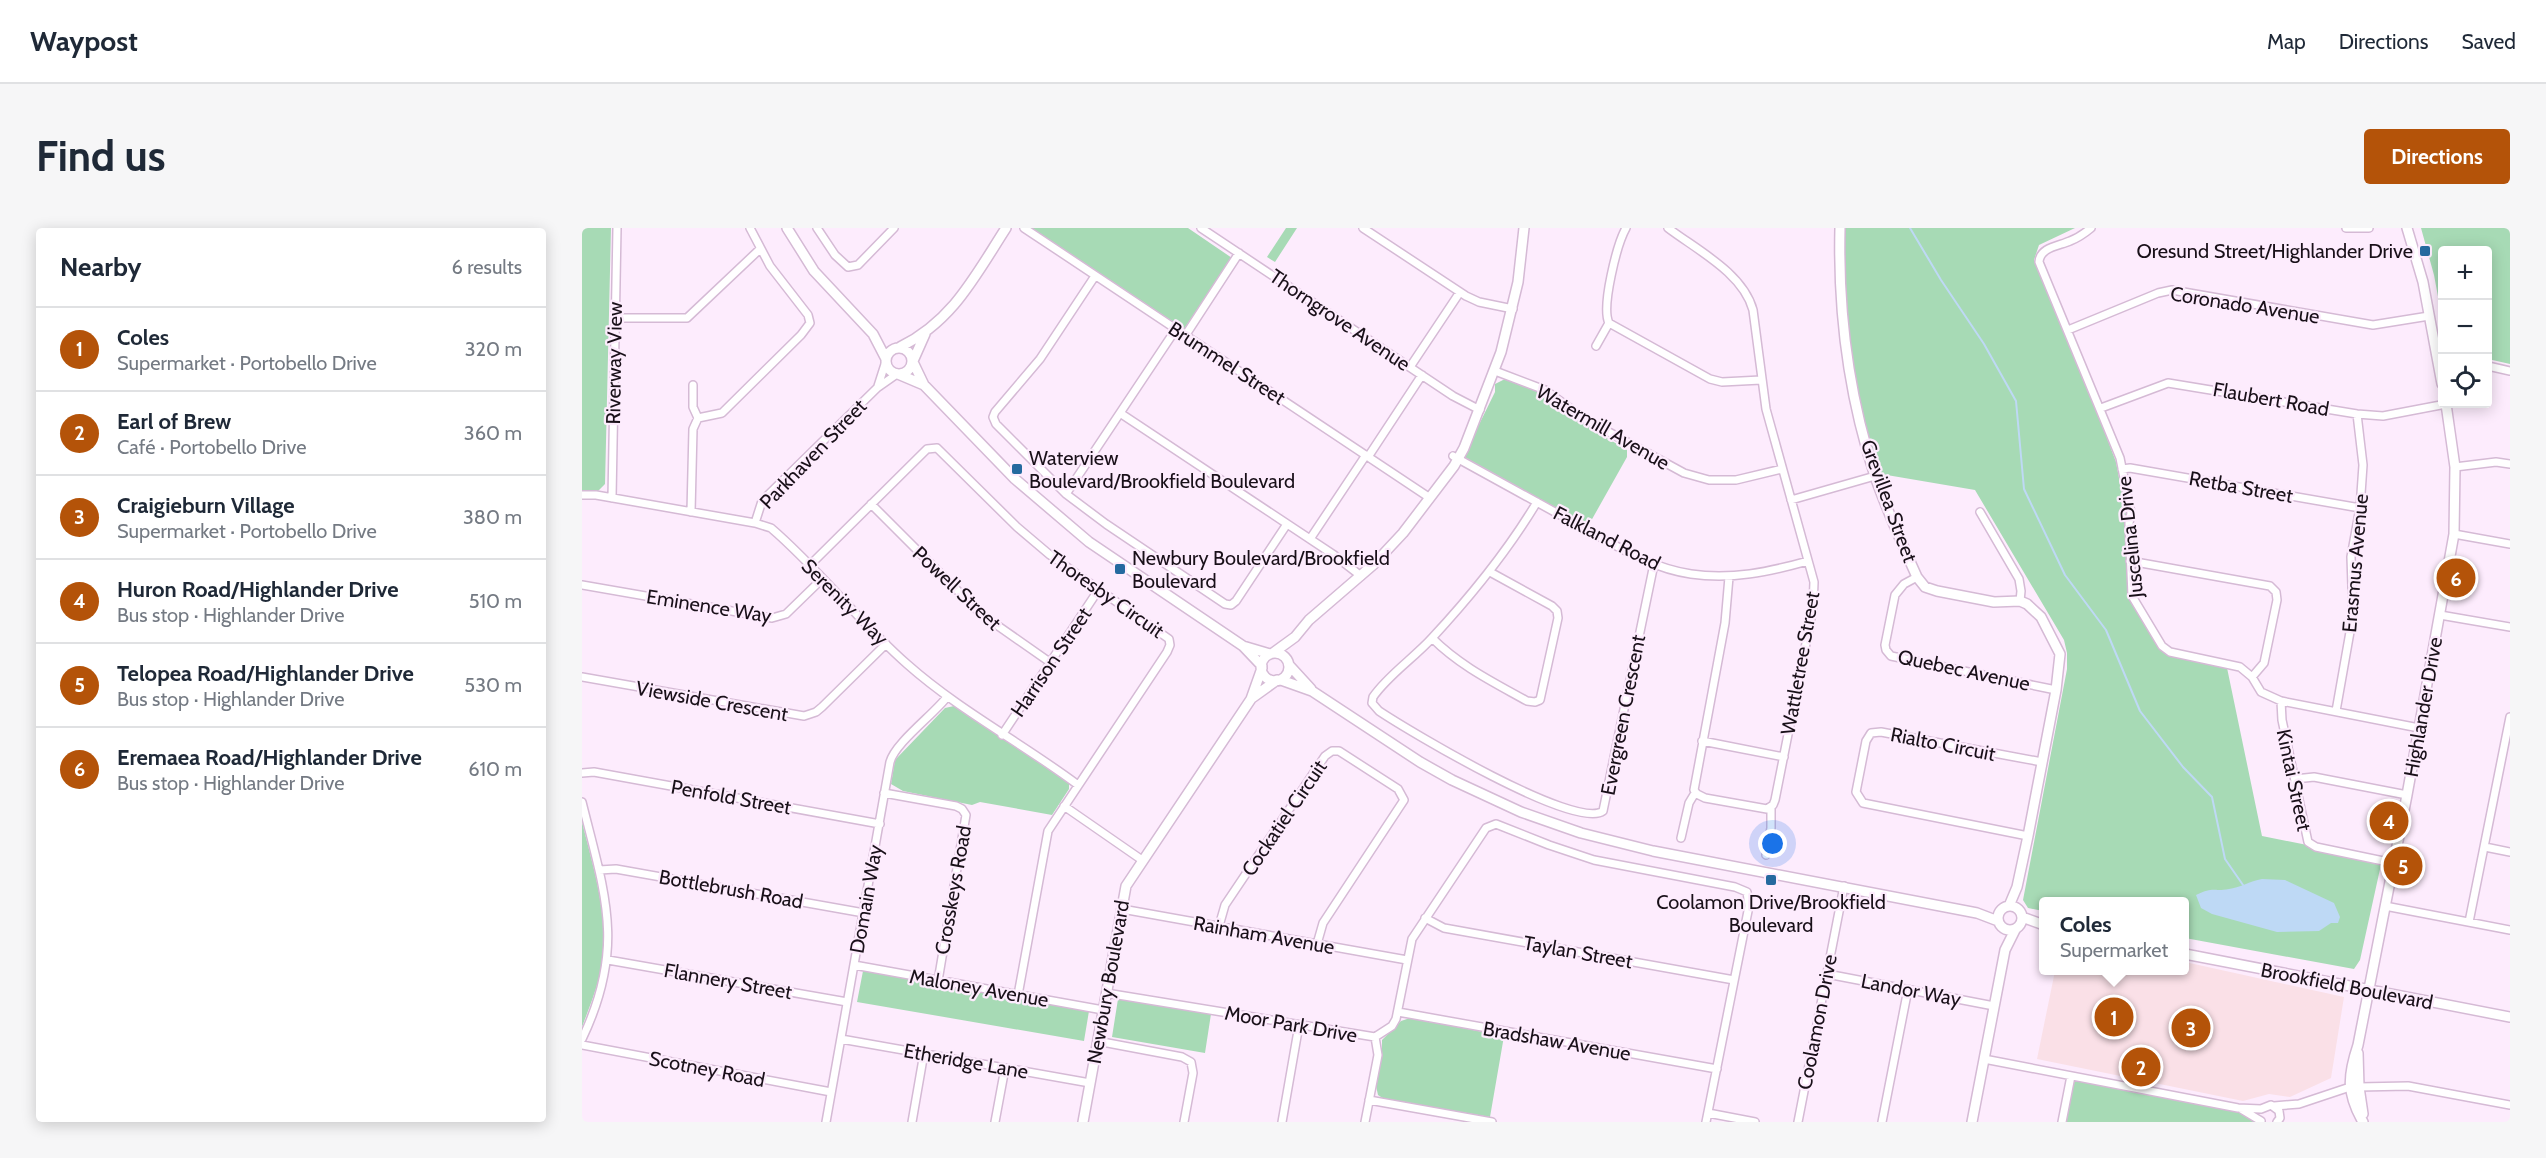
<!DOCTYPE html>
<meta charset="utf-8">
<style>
:root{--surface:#fff;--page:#f6f6f7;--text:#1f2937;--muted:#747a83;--line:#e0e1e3;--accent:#b45309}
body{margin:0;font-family:Cabin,sans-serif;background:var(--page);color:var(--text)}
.controls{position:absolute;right:18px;top:18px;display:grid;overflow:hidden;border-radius:6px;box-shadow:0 3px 15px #0003}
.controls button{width:54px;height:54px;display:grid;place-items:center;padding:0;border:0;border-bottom:2px solid var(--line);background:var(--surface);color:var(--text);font:30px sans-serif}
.you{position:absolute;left:1191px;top:616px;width:21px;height:21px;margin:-15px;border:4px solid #fff;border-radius:50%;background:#1a73e8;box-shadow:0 0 0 9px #1a73e833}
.badge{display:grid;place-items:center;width:39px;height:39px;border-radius:50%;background:var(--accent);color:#fff;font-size:20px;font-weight:700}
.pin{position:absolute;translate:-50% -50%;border:3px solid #fff;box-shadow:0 2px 6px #0006}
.popup{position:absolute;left:1457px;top:669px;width:150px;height:78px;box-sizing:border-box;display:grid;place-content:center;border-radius:6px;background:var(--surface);filter:drop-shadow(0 2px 4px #0005);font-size:20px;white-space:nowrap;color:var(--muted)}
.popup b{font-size:22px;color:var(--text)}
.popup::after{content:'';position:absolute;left:50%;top:100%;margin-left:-12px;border:12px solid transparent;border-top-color:var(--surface)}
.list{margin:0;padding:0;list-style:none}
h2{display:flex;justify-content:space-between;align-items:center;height:78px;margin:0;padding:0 24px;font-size:26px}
h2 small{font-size:20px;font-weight:400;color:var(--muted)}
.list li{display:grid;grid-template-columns:39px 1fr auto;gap:18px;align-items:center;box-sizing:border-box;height:84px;padding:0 24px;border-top:2px solid var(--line)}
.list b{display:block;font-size:22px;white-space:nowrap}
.list p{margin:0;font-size:20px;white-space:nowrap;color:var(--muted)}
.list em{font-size:20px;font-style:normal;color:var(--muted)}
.icon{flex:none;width:33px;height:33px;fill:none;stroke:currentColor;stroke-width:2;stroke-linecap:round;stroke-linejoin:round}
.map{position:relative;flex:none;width:1928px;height:894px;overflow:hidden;border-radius:6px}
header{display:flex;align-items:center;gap:36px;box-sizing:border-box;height:84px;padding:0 30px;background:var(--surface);border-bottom:2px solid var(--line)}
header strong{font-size:28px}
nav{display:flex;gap:33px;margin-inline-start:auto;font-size:21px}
.intro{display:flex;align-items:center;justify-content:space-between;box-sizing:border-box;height:144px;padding:0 36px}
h1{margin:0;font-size:42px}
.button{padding:15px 27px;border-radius:6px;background:var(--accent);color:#fff;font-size:21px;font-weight:700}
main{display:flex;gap:36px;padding:0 36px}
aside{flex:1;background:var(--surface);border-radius:6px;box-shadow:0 3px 15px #0003}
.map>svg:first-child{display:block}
.commercial{fill:#fae0e7}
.green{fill:#a7dab5}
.water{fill:#bed9f5}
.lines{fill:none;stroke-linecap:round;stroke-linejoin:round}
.stream{stroke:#bed9f5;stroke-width:2}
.street-casing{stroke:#d5bad5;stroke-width:10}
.secondary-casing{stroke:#d5bad5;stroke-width:12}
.street{stroke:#fff;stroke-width:7}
.secondary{stroke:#fff;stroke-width:9}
.poi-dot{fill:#256a9f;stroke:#fdecfd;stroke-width:2}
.labels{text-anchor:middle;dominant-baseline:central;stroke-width:4.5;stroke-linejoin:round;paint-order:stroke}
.poi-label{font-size:20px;fill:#191019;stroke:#fdecfd;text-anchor:start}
.street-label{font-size:20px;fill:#191019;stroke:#fdecfd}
</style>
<header>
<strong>Waypost</strong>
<nav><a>Map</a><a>Directions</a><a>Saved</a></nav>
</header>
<div class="intro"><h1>Find us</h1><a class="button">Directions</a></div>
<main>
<aside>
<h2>Nearby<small>6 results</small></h2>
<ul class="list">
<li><span class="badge">1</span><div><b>Coles</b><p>Supermarket · Portobello Drive</p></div><em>320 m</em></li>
<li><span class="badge">2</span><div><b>Earl of Brew</b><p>Café · Portobello Drive</p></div><em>360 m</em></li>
<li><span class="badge">3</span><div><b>Craigieburn Village</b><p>Supermarket · Portobello Drive</p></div><em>380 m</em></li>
<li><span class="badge">4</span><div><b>Huron Road/Highlander Drive</b><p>Bus stop · Highlander Drive</p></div><em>510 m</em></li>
<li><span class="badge">5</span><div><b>Telopea Road/Highlander Drive</b><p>Bus stop · Highlander Drive</p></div><em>530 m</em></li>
<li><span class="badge">6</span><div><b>Eremaea Road/Highlander Drive</b><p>Bus stop · Highlander Drive</p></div><em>610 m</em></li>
</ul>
</aside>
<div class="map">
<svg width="1928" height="894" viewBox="0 0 1928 894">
<rect width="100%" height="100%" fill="#fdecfd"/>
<path class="commercial" d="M1603,734l159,35 -13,81 -41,19 -21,-3 -26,7 -206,-42 18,-88 130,-1z"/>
<path class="green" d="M0,0h29l-6,256 -7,7h-16z
M449,0h157l44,30 -48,71z
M704,0h11l-22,34 -8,-5z
M1261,0h232l-36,17 -5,15 45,104 37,98 10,53 6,81 35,54 59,13 36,173 120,24 -22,100 -6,9 -169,-31v-36h-141l-1,9 -15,-3 -5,-8 44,-231v-16l-3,-13 -89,-150 -100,-17 -24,-108 -8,-71z
M1839,0h89v136l-22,-5v-109h-46v68l-8,-43z
M923,151l38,15 39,29 45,27v7l-36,64 -9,2 -116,-65 -1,-5 30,-61v-8z
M372,478l115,77v6l-17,26 -72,-13 -8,3 -69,-14 -12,-7 4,-24 50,-52z
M0,594c12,48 28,97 19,147 -4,20 -12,39 -19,58z
M281,743l226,40 -5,30 -227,-39z
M536,771l93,15 -6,39 -93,-16z
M828,790l94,18 -14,81 -106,-18 -6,-4 -2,-9 6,-33v-13l19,-19z
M1489,848l167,32 24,14h-200z"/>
<path class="water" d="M1680,651l23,1 49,23 6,14 -2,6h-7l-12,8 -42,1 -65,-18 -11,-6 -5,-13c19,-9 16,-3 33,-6 10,-1 21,-8 33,-10z"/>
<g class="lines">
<path class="stream" d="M1328,0l31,52 43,64 32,57 8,88 41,86 41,55 34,81 43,56 29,30 13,62 18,26"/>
<g class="street-casing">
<path id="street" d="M235,0l18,27 13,12 10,-2 36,-37
M442,0l406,270
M619,0l252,168 27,14
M781,0l103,68 13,6 34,7
M1044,0c-9,16 -25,79 -17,95l101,56 12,3 39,-2
M1086,0c29,22 75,45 85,82l13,99 48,173 -1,26 -38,192 -2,5 -6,4 -62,-11 -8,-4 -3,-4 31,-167 4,-46
M1509,0c-6,5 -13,10 -21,13 -11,5 -30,6 -31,21l81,196 11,55 -2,10 3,73 30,50 8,6 70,15 12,10 9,15 20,9 138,27
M1764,0h23
M513,48l-55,83 -45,53 -2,5 3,7 70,70 40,30 119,80 6,1 5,-4 51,-77
M33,90h72l73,-69
M1486,102l90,-37 14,-3 201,35 56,-9
M603,108l54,-83
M1014,118l13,-23
M1906,138l22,5
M828,139l50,-75
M913,143l50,19 40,29 99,54 25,7h27l46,-11
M111,157v22l5,11
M296,158l8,-25
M1519,180l67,-25 189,31 26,2 63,-12
M538,185l214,142 27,21
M871,228c43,24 86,47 129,71 35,19 68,41 109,47 40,6 78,-2 117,-13
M786,229l54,-82
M1873,239l41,-5 14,2
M1540,241l8,-1 230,40
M484,266l110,-165
M0,267h14l159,28 16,5c49,42 88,94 136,136 53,47 115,79 171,121
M30,270l5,-270
M1209,272l84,-24
M955,274c-30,50 -66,94 -105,136 -17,19 -45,38 -59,59l-1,6 7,8c30,20 197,120 224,100l51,-247
M289,276l110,110 70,49
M109,284l2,-83 5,-11 24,-5 79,-78 9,-12 -2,-8 -38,-49 -20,-38
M1398,284l39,67 2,12 -1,10
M173,295l7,-22 115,-113 20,-14
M1872,306l56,10
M728,311l56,-84
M1548,333l140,25 6,6 1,8 -13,63 -12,14
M227,338l118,-117 10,-1 80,79 33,28 119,84 1,6 -3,7 -119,179 -30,164
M1335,349l-13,7 -9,11 -10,50 1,5 5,6 165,34
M0,357l190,33 14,-4 36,-35
M1858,387l70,12
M850,410c28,28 61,44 95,63l8,1 5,-2 18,-82 -1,-7 -5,-5 -62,-34
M0,449l222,39 12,-4 6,-5 64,-63
M1699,473l1,19 26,122 8,5 77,16
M1754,483l17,-96 -2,-58 9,-49 3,-43 -6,-51
M420,507l97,-146
M1120,513l82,16
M0,545l12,-1 286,52
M1713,551l19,-2 93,18
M302,565l72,13 6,3 4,6 -28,166
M0,574c23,93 44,145 0,237
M482,578l78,54
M1446,608l-165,-33 -7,-11 10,-51 5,-8 10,-1 161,30
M1099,610l8,-35 6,-10
M1903,619l25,5
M1184,627l5,-27v-20
M17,642l17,-1 248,44
M1803,678l125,24
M540,681l285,51
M843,690l19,10 290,52
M1887,694l41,-205
M637,698l6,-21 100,-149 7,-5h7l59,38 6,11 -81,123 -6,21
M26,732l239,42
M272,737l249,45
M1245,746l167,32
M524,765l269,44 17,-11 4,-7 16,-80 74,-111 10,-4 53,21 45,15 141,27 12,5 2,14 -43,216
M816,784l319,57
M259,811l249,44
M515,813l85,16 9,5 2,11 -9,49
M0,817l249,47
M1402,831l254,49 23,1 10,-4 8,6 1,7 -3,4
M1777,859l49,-1 102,19
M787,872l123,22
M1692,878l25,-2 51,-17
M1659,881l20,12
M1126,885l47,9
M244,894l64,-360c5,-19 43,-47 57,-65
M330,894l12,-69
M413,894l10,-54
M700,894l17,-97
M783,894l13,-67 -3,-18
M1216,894l46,-236
M1300,894l26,-133
M1480,894l9,-46"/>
</g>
<g class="secondary-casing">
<path id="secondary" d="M205,0l27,43 59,63 13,25
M1258,0c-2,83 9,169 35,248 12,35 27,68 42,101l8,10 12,4 57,11 26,-1 7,3 14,13 19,37 -4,36 -28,146 -11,51 -8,19
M1825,0l16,54 19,102
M318,119c53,-26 75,-71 106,-119
M304 133a13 13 0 1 1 26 0a13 13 0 1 1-26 0Z
M331,133l12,-27
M331,134l11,23
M316,146l26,11 91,94 74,63 154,104 27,8
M661,418l19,20
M691,425l22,-16 14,-17 65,-56 29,-31 51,-67 10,-18 37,-96 17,-70 6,-54
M679 439a14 14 0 1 1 28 0a14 14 0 1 1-28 0Z
M707,437l22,24
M699,452l31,11 108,71 32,18 69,32 60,21 72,18 324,62 21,8
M670,470l25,-18
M1416 690a12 12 0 1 1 24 0a12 12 0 1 1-24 0Z
M1440,689l22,8
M1603,726l325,63
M1776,825l1,34 4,27
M501,894l43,-236 125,-187 11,-31
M1390,894l33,-172 10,-20
M1781,894c-17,-29 -15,-47 -5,-77l49,-250 47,-261 1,-67 -9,-63"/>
</g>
<use href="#street" class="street"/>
<use href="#secondary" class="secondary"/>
</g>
<g class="poi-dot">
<rect x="1837" y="17" width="12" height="12" rx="3"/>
<rect x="429" y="235" width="12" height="12" rx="3"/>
<rect x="532" y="335" width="12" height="12" rx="3"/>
<rect x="1183" y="646" width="12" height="12" rx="3"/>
</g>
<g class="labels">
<g class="poi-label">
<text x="1831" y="23" text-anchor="end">Oresund Street/Highlander Drive</text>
<text x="447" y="230">Waterview<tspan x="447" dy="23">Boulevard/Brookfield Boulevard</tspan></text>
<text x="550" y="330">Newbury Boulevard/Brookfield<tspan x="550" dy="23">Boulevard</tspan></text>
<text x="1189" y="674" text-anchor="middle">Coolamon Drive/Brookfield<tspan x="1189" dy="23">Boulevard</tspan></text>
</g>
<g class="street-label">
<text transform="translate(1663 77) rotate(9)">Coronado Avenue</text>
<text transform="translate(758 92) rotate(34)">Thorngrove Avenue</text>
<text transform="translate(32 135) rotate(-89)">Riverway View</text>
<text transform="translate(645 135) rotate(33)">Brummel Street</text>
<text transform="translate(1689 171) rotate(10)">Flaubert Road</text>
<text transform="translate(1021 199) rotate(30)">Watermill Avenue</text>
<text transform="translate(231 226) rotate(-46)">Parkhaven Street</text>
<text transform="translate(1659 259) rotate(10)">Retba Street</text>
<text transform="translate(1307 273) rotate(70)">Grevillea Street</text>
<text transform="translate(1548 309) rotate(-96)">Juscelina Drive</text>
<text transform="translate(1025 310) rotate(27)">Falkland Road</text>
<text transform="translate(1773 335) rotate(-85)">Erasmus Avenue</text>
<text transform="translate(375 360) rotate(43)">Powell Street</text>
<text transform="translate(524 366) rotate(35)">Thoresby Circuit</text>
<text transform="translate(263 374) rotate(45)">Serenity Way</text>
<text transform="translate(127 378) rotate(9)">Eminence Way</text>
<text transform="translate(469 434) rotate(-56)">Harrison Street</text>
<text transform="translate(1218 435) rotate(-80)">Wattletree Street</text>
<text transform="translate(1382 442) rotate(12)">Quebec Avenue</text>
<text transform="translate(130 473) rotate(10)">Viewside Crescent</text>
<text transform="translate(1841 479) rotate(-80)">Highlander Drive</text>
<text transform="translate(1041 487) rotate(-79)">Evergreen Crescent</text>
<text transform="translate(1361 516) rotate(11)">Rialto Circuit</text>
<text transform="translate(1712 552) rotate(78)">Kintai Street</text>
<text transform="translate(149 569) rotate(10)">Penfold Street</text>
<text transform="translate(702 590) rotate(-56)">Cockatiel Circuit</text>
<text transform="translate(149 661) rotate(10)">Bottlebrush Road</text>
<text transform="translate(371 662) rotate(-80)">Crosskeys Road</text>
<text transform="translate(284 671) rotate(-80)">Domain Way</text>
<text transform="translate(682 707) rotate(10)">Rainham Avenue</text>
<text transform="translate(996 724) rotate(10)">Taylan Street</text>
<text transform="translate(146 753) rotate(10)">Flannery Street</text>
<text transform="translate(526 754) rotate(-80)">Newbury Boulevard</text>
<text transform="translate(1765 758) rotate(11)">Brookfield Boulevard</text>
<text transform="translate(397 760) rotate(10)">Maloney Avenue</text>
<text transform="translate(1329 762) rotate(11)">Landor Way</text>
<text transform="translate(1235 794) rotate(-79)">Coolamon Drive</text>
<text transform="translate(709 796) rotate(10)">Moor Park Drive</text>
<text transform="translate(975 813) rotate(10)">Bradshaw Avenue</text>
<text transform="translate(384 833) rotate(10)">Etheridge Lane</text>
<text transform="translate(125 841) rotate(11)">Scotney Road</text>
</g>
</g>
</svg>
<div class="controls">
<button>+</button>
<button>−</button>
<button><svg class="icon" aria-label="locate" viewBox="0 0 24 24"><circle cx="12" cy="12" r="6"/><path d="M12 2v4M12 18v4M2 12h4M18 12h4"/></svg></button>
</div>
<div class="you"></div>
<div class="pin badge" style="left:1532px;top:789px">1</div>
<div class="popup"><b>Coles</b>Supermarket</div>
<div class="pin badge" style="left:1559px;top:839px">2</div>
<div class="pin badge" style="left:1609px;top:800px">3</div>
<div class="pin badge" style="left:1807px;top:593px">4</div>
<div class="pin badge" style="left:1821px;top:638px">5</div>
<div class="pin badge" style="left:1874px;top:350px">6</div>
</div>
</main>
